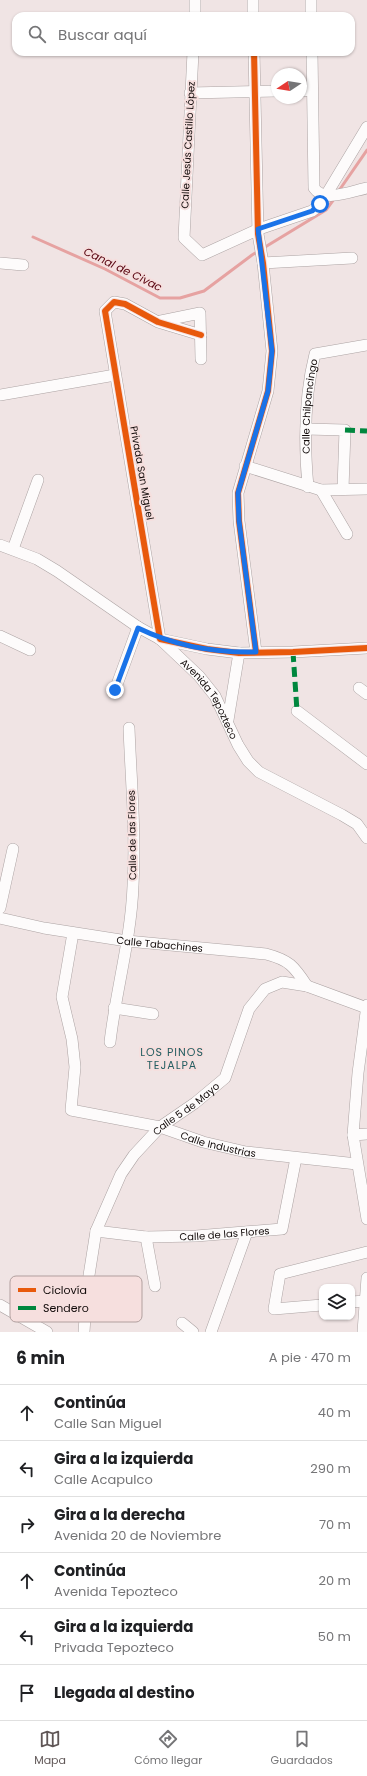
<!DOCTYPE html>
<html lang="es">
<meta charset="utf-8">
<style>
:root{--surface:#fff;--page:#f2f2f2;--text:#202124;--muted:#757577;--line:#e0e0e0;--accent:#5f5656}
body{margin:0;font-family:Poppins,sans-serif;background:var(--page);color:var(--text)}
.controls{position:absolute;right:12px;bottom:12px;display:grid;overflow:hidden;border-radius:8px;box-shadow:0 1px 3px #0004}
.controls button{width:36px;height:36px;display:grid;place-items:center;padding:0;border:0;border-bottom:1px solid var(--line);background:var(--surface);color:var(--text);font:20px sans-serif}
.compass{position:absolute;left:271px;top:68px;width:36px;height:36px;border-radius:50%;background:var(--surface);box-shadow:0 1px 3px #0004;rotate:258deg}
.stop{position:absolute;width:12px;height:12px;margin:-9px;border:3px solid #1a73e8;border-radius:50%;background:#fff}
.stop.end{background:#1a73e8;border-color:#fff;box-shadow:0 1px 4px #0008}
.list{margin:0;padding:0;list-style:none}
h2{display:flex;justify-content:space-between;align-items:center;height:52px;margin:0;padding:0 16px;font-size:17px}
h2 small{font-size:13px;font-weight:400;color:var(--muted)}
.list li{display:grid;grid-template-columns:26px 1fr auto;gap:12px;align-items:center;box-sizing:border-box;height:56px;padding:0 16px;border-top:1px solid var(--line)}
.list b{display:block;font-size:15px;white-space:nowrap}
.list p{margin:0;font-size:13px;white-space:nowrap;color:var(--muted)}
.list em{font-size:13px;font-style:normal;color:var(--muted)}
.icon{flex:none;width:22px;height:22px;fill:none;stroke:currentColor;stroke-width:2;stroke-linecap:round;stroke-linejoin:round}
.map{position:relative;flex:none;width:367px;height:1332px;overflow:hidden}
.search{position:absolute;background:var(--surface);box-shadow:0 1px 3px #0004;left:12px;right:12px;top:12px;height:44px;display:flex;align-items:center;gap:10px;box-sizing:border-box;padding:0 14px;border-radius:12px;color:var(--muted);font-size:15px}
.sheet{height:388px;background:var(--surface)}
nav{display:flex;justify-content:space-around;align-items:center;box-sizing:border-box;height:56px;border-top:1px solid var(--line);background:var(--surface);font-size:11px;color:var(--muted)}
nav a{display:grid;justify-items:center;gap:2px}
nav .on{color:var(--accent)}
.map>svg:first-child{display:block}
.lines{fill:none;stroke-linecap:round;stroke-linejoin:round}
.stream{stroke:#e6a2a1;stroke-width:3}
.minor-casing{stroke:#aca3a3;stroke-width:12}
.minor{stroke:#fdfbfb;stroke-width:11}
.quiet{stroke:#00873e;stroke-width:5;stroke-dasharray:10 5;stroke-linecap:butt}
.cycleway-casing{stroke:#f6dfde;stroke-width:8}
.cycleway{stroke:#e8590c;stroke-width:6}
.route{stroke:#1a73e8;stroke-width:5}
.labels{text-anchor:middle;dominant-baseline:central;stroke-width:4;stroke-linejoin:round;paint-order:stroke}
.street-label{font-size:10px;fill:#110a09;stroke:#f6dfde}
.water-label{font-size:11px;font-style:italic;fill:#57020e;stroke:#f6dfde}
.neighbourhood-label{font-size:11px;letter-spacing:1px;fill:#245e62;stroke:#f6dfde}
.key{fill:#f6dfde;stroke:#b19f9e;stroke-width:1}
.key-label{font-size:11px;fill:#110a09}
</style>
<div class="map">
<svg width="367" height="1332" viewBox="0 0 367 1332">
<rect width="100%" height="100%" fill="#f0e4e4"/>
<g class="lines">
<path class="stream" d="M338,192l29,-42
M33,237l72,32 55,29h20l24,-7 48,-36 74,-45 8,-11"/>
<g class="minor-casing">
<g id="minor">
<path d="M253,0v16"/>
<path d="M311,0v16"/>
<path d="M195,16v-16"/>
<path d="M193,52l-9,186 18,17 57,-26 53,-18 8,-6 47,-78"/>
<path d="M254,52l4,182 5,29 9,88 -4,40 -30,102 1,28 17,131"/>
<path d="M312,52l2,136c10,15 38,3 53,0"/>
<path d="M301,91l11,-1"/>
<path d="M190,93l87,-2"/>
<path d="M0,263l23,2"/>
<path d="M263,263l89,-5"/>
<path d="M161,321l39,-8 1,46"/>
<path d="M201,335l-43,-13 -33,-18 -11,-2 -9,9 55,328 47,10 32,4 54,-1 74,-4"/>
<path d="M0,395l115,-20"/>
<path d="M306,429l39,1 -2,59"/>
<path d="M245,466l76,24 46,-1"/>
<path id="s1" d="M308,487c-4,-44 -4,-90 7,-133l52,-9"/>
<path d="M321,490l26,44"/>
<path id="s2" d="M0,545l37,14 20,12 81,56 22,12 39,37 16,20 23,49 10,16 11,11 83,43 15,9 10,14"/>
<path d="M13,549l25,-69"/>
<path d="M0,636l30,14"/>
<path d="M359,688l8,6"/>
<path d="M115,690l23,-63"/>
<path d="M297,711l70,53"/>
<path d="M228,720l11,-67"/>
<path d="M0,908l13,-59"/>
<path id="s3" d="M0,918l44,10 83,13 139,13c23,6 28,12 41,32"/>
<path id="s4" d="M73,933l-11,64 10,42 3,28 -4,43 89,17 43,15 43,10 111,12"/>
<path d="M367,1005l-9,68 -5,62 14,84"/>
<path d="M114,1008l39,6"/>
<path d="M110,1042c6,-52 21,-103 23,-156 3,-52 -2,-105 -4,-158"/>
<path d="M353,1135l14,-1"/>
<path id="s5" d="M96,1231l50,6 50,-1 86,-7 14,-71"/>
<path d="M146,1237l9,49"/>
<path d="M352,1302l12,-1"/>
<path d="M0,1305l47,27"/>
<path d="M322,1305l-48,4 6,-35 87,-22"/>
<path d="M182,1323l11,9"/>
<path id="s6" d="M84,1332l3,-44 9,-57 25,-57 13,-19 26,-28 35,-24 30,-25 24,-69 16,-20 17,-7 25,4 60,22"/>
<path d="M211,1332l36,-100"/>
<path d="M363,1332l4,-54"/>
</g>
</g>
<use href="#minor" class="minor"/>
<path class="quiet" d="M345,430l22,1
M293,652l4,59"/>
<g class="cycleway-casing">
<path id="cycleway" d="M254,52l4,182 5,29 9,88 -4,40 -30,102 1,28 17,131
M201,335l-43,-13 -33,-18 -11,-2 -9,9 55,328 47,10 32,4 54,-1 74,-4"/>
</g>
<use href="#cycleway" class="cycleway"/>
</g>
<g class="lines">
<path class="route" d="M115,690l23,-62c37,18 77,25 118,24l-17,-131 -1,-28 30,-102 4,-40 -14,-122 54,-18 8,-7"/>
</g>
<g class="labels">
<g class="street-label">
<text transform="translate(188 145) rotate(-87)">Calle Jesús Castillo López</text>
<text stroke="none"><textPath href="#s1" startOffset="81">Calle Chilpancingo</textPath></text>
<text transform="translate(142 473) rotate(80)">Privada San Miguel</text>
<text stroke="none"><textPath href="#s2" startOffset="265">Avenida Tepozteco</textPath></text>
<text transform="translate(132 835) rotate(-91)">Calle de las Flores</text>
<text stroke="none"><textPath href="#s3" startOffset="162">Calle Tabachines</textPath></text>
<text stroke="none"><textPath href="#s6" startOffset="257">Calle 5 de Mayo</textPath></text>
<text stroke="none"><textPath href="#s4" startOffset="331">Calle Industrias</textPath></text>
<text stroke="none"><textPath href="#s5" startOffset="129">Calle de las Flores</textPath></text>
</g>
<g class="water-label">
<text transform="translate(123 269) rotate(26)">Canal de Civac</text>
</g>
<g class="neighbourhood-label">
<text x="172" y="1052">LOS PINOS<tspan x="172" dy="13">TEJALPA</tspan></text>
</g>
</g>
<rect x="10" y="1276" width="132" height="46" rx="6" class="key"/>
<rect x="18" y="1288" width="18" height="4" fill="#e8590c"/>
<rect x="18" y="1306" width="18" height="4" fill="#00873e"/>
<g class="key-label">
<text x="43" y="1294">Ciclovía</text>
<text x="43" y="1312">Sendero</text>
</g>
</svg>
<div class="controls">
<button><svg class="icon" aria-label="layers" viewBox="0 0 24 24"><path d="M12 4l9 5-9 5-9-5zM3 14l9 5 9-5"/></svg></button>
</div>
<svg class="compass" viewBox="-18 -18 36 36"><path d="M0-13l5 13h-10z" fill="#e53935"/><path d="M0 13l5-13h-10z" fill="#757577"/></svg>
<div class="stop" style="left:320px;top:204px"></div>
<div class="stop end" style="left:115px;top:690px"></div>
<div class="search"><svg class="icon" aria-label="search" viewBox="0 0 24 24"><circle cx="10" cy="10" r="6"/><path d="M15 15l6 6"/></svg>Buscar aquí</div>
</div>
<section class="sheet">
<h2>6 min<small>A pie · 470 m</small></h2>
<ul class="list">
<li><svg class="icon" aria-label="ahead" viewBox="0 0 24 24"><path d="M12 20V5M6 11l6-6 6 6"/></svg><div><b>Continúa</b><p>Calle San Miguel</p></div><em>40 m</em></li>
<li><svg class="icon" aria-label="left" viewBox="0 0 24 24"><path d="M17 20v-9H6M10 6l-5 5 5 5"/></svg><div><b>Gira a la izquierda</b><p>Calle Acapulco</p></div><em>290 m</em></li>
<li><svg class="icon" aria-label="right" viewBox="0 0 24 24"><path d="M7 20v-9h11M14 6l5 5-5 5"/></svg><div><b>Gira a la derecha</b><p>Avenida 20 de Noviembre</p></div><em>70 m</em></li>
<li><svg class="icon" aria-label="ahead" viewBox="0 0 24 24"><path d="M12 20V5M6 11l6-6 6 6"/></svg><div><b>Continúa</b><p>Avenida Tepozteco</p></div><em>20 m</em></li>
<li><svg class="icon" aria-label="left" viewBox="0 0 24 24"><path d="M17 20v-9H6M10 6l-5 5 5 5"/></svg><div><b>Gira a la izquierda</b><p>Privada Tepozteco</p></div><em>50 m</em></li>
<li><svg class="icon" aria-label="arrive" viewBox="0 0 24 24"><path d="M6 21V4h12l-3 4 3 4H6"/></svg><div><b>Llegada al destino</b></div></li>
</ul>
</section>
<nav>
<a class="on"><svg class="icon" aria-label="map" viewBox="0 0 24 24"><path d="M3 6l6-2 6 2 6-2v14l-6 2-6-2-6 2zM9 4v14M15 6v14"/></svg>Mapa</a>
<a><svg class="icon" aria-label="directions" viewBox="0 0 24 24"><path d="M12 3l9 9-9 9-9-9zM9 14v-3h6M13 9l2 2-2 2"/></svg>Cómo llegar</a>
<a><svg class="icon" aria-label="saved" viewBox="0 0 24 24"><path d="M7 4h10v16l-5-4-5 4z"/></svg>Guardados</a>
</nav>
